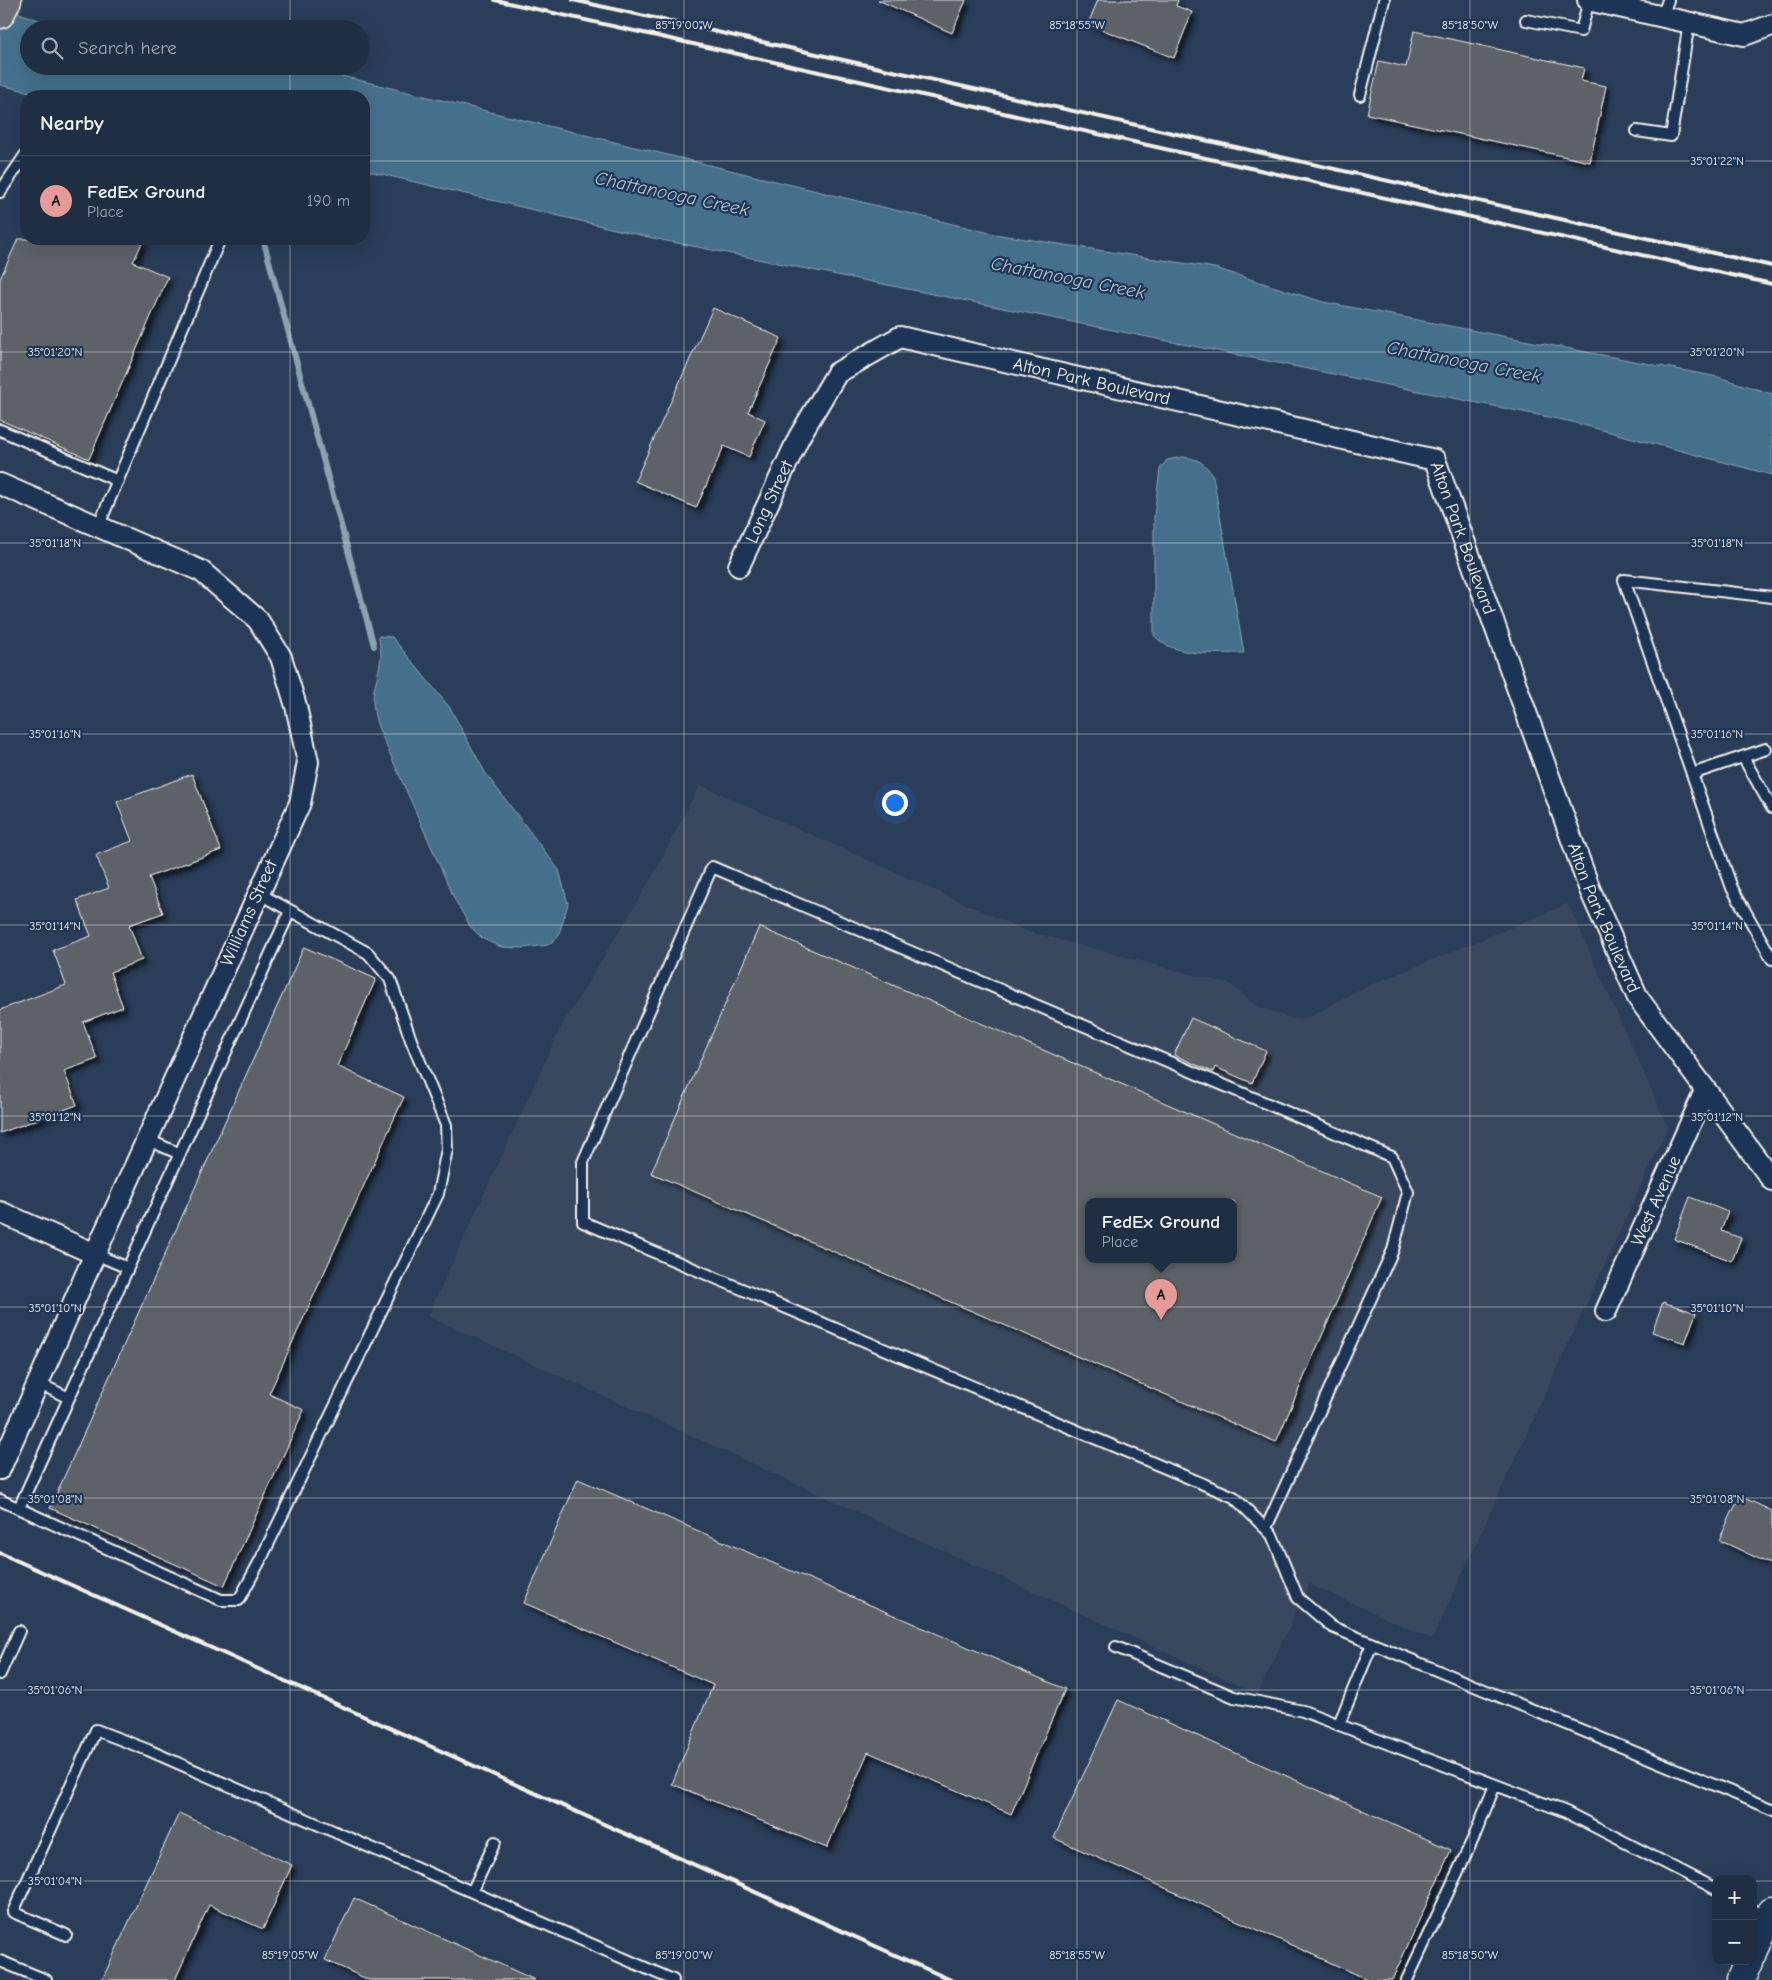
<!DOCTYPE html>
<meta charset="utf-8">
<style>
:root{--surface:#202e44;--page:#2d3a4f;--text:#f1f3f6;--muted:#a2a8b2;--line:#3d4a5d;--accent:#e69b98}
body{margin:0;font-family:"Comic Neue",sans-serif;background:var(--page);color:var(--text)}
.controls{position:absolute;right:15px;bottom:15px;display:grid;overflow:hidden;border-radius:10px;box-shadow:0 5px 20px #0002}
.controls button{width:45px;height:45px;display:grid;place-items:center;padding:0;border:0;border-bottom:1px solid var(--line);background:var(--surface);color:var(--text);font:25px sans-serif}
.you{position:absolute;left:894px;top:802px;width:18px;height:18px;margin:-12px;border:4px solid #fff;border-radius:50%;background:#1a73e8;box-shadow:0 0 0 8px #1a73e833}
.badge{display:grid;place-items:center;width:32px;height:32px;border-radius:50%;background:var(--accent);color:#111;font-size:16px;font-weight:700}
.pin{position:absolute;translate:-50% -41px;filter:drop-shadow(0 1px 2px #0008)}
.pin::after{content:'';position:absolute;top:26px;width:18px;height:15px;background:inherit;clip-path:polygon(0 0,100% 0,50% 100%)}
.popup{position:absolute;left:1085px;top:1198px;width:152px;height:65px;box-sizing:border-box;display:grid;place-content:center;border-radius:10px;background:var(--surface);filter:drop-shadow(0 1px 4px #0005);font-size:16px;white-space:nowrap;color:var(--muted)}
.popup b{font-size:19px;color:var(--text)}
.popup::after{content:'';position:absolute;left:50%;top:100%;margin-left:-10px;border:10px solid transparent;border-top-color:var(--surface)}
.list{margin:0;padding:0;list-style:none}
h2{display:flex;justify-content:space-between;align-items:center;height:65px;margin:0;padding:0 20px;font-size:21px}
h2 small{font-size:16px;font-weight:400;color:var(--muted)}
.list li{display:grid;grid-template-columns:32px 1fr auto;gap:15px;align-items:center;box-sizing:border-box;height:90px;padding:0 20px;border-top:1px solid var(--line)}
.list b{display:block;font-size:19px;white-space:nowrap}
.list p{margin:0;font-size:16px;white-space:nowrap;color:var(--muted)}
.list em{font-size:16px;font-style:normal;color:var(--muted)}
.icon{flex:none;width:28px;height:28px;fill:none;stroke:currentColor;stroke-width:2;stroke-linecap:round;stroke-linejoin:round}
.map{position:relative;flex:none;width:1772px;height:1980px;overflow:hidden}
.search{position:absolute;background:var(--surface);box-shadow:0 5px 20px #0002;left:20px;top:20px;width:350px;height:55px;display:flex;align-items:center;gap:12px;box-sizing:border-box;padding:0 18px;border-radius:28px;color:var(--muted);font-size:19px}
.panel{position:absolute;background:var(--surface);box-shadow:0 5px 20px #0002;left:20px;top:90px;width:350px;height:155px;border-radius:20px}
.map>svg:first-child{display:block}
.built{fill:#39495e;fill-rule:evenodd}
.water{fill:#456f8c;stroke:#8ba3b1}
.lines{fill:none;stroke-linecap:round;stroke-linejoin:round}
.stream{stroke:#8ba3b1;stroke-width:6}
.building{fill:#5c6268;stroke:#f4f1e8;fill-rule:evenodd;filter:url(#shadow)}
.lane-casing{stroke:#f4f1e8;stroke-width:14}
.street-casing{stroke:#f4f1e8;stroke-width:24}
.secondary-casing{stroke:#f4f1e8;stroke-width:31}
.primary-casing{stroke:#f4f1e8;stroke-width:31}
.lane{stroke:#1d3557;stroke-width:10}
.street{stroke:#1d3557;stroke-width:20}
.secondary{stroke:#1d3557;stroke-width:28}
.primary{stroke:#6a7074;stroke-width:28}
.rail{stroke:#f4f1e8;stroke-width:4}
.ticks{fill:none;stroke:#f4f1e8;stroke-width:1;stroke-opacity:0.45}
.labels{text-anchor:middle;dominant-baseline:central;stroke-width:4.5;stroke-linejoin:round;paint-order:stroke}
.street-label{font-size:18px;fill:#f4f1e8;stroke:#1d3557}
.water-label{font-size:19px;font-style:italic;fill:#b7c4c8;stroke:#1d3557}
.ticks-label{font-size:12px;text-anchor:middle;fill:#f4f1e8;stroke:#1d3557;stroke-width:4.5;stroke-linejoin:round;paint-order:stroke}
</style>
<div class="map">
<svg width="1772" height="1980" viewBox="0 0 1772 1980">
<defs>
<filter id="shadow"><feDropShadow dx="4.5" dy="4.5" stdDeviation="2.5" flood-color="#0009"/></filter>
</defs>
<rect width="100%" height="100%" fill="#2a3e5a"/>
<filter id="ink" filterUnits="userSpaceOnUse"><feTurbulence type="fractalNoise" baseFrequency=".02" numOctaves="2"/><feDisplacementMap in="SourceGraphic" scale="10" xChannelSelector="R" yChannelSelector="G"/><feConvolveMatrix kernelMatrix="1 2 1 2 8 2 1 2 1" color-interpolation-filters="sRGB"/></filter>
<g filter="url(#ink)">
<path class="built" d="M700,785l326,146 204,53 26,22 36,13 18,-2 42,-24 216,-89 100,223 -236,512 -123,-55 -51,110 -830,-378 133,-289 89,-146zM1088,1201h146v58h-146z"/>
<path class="water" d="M0,6l63,23h-34v37h263l29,5 673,163 221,34 108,34 395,75 54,17v81l-204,-54 -911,-182 -293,-69v-74h-317l-47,-11z
M1182,457c16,1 23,6 31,19l31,177c-26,0 -72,5 -90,-18v-119l6,-47 7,-9z
M379,636l13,1 58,71 36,66 73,96 9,34 -10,33 -10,8 -26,3 -21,-1 -18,-8 -13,-13 -15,-26 -77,-173c-11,-36 -1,-38 3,-71 0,-7 -2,-13 -2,-20z"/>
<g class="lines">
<path class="stream" d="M263,239l111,407"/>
</g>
<path class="building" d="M878,0h88l-14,33z
M1098,0h80l-2,6 16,6 -18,46 -86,-34z
M1414,31l170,37 -3,13 25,5 -16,76 -223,-48 12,-53 27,6z
M18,239h126l-11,23 35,15 -79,182 -89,-39v-141z
M713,308l68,30 -33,74 17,8 -16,37 -25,-11 -28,62 -61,-27z
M192,774l29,76 -72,27 14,36 -34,12 13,35 -32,12 13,35 -40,15 14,37 -33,12 13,34 -77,28v-123l66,-25 -13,-35 38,-14 -14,-36 32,-12 -13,-33 36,-14 -15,-39z
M759,927l623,270 -106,245 -625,-269zM1088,1201h146v58h-146z
M304,947l72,32 -39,87 67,31 -135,297 35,16 -80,176 -174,-78z
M1191,1018l75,33 -14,32 -37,-16 -2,5 -39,-17z
M1690,1197l38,15 -7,19 20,7 -9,23 -58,-22z
M1663,1302l33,11 -11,30 -33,-11z
M578,1479l487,210 -54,125 -143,-62 -41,96 -155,-64 41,-99 -189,-82z
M1740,1496l32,15v54l-53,-25z
M1118,1700l333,150 -59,130h-23l-315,-142z
M179,1813l113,52 -29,64 -54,-24 -34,75h-73z
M354,1898l181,82h-166l-44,-20z"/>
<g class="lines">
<g class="lane-casing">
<path id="lane" d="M1662,17l6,-17
M1526,20l55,11 8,-31
M1360,95l24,-95
M1637,131l34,5 18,-113
M0,192l26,-38
M0,430l118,51
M98,527l120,-283 -1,-5
M1772,597l-148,-17 108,308 40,71
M1743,757l29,51
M1692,774l74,-25
M146,1139l34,15
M95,1254l33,14
M38,1383l31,15
M0,1500l221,100h18l23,-43 176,-363 9,-45 -1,-24 -35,-85 -21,-61 -22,-26 -110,-60
M19,1508l271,-597
M1266,1528l127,-278 15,-58 -16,-35 -680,-290 -129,295v60l651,275 38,38 26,63 34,29 440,182
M1116,1647l118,50 69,14 263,101 150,77
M0,1674l19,-43
M1339,1724l33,-80
M495,1842l-23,50 201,88
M1753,1909l15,8
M66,1935l-53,-23 83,-182 52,20 324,142
M0,1961l46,19
M1407,1980l67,-143 21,-52"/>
</g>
<g class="street-casing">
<g id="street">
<path d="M1588,0l156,35 28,-10"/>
<path d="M0,484l201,87 57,49 23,37 15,49 12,56 -8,41 -205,451 -95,215"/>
<path id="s1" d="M739,566l60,-129 38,-64 63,-36 535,123 155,430 48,108 134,182"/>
<path d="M0,1212l95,42"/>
<path id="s2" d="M1606,1311l99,-220"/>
</g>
</g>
<g class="secondary-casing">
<path id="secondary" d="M1753,1952l19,-41
M1741,1980l8,-19"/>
</g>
<g class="primary-casing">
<path id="primary" d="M0,14l7,-14"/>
</g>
<use href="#lane" class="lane"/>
<use href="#street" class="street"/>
<use href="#secondary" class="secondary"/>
<use href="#primary" class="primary"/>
<path class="rail" d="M495,0l1277,284
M573,0l1199,266
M0,1553l951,427"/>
</g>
</g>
<path class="ticks" d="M290,0v29M684,0v1980M1077,0v1980M1470,0v1980M290,66v30M0,161h26M364,161h1408M290,239v1741M0,352h1772M0,543h1772M0,734h1772M0,925h1772M0,1116h1772M0,1307h1772M0,1498h1772M0,1690h1772M0,1881h1716M1753,1881h19"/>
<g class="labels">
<g class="street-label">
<text stroke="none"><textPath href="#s1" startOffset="486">Alton Park Boulevard</textPath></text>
<text stroke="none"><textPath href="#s1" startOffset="71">Long Street</textPath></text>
<text stroke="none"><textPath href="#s1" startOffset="921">Alton Park Boulevard</textPath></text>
<text transform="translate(249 913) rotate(-66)">Williams Street</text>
<text stroke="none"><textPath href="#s1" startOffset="1326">Alton Park Boulevard</textPath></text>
<text stroke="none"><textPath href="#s2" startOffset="121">West Avenue</textPath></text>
</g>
<g class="water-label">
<text transform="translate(672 194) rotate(12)">Chattanooga Creek</text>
<text transform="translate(1068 278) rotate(11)">Chattanooga Creek</text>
<text transform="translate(1464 362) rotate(11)">Chattanooga Creek</text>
</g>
</g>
<g class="ticks-label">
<text x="684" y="29">85°19'00"W</text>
<text x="1077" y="29">85°18'55"W</text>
<text x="1470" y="29">85°18'50"W</text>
<text x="1717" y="165">35°01'22"N</text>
<text x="55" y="356">35°01'20"N</text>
<text x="1717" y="356">35°01'20"N</text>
<text x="55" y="547">35°01'18"N</text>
<text x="1717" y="547">35°01'18"N</text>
<text x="55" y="738">35°01'16"N</text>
<text x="1717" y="738">35°01'16"N</text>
<text x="55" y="930">35°01'14"N</text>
<text x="1717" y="930">35°01'14"N</text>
<text x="55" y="1121">35°01'12"N</text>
<text x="1717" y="1121">35°01'12"N</text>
<text x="55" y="1312">35°01'10"N</text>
<text x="1717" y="1312">35°01'10"N</text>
<text x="55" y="1503">35°01'08"N</text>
<text x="1717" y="1503">35°01'08"N</text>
<text x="55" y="1694">35°01'06"N</text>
<text x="1717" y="1694">35°01'06"N</text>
<text x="55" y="1885">35°01'04"N</text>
<text x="290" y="1959">85°19'05"W</text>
<text x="684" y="1959">85°19'00"W</text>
<text x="1077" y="1959">85°18'55"W</text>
<text x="1470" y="1959">85°18'50"W</text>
</g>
</svg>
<div class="controls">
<button>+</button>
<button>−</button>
</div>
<div class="you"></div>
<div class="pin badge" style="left:1161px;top:1320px">A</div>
<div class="popup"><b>FedEx Ground</b>Place</div>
<div class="search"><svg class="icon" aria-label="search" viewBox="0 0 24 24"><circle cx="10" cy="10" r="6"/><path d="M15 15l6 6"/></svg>Search here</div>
<section class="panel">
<h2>Nearby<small></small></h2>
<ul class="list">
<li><span class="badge">A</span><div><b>FedEx Ground</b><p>Place</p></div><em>190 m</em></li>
</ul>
</section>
</div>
